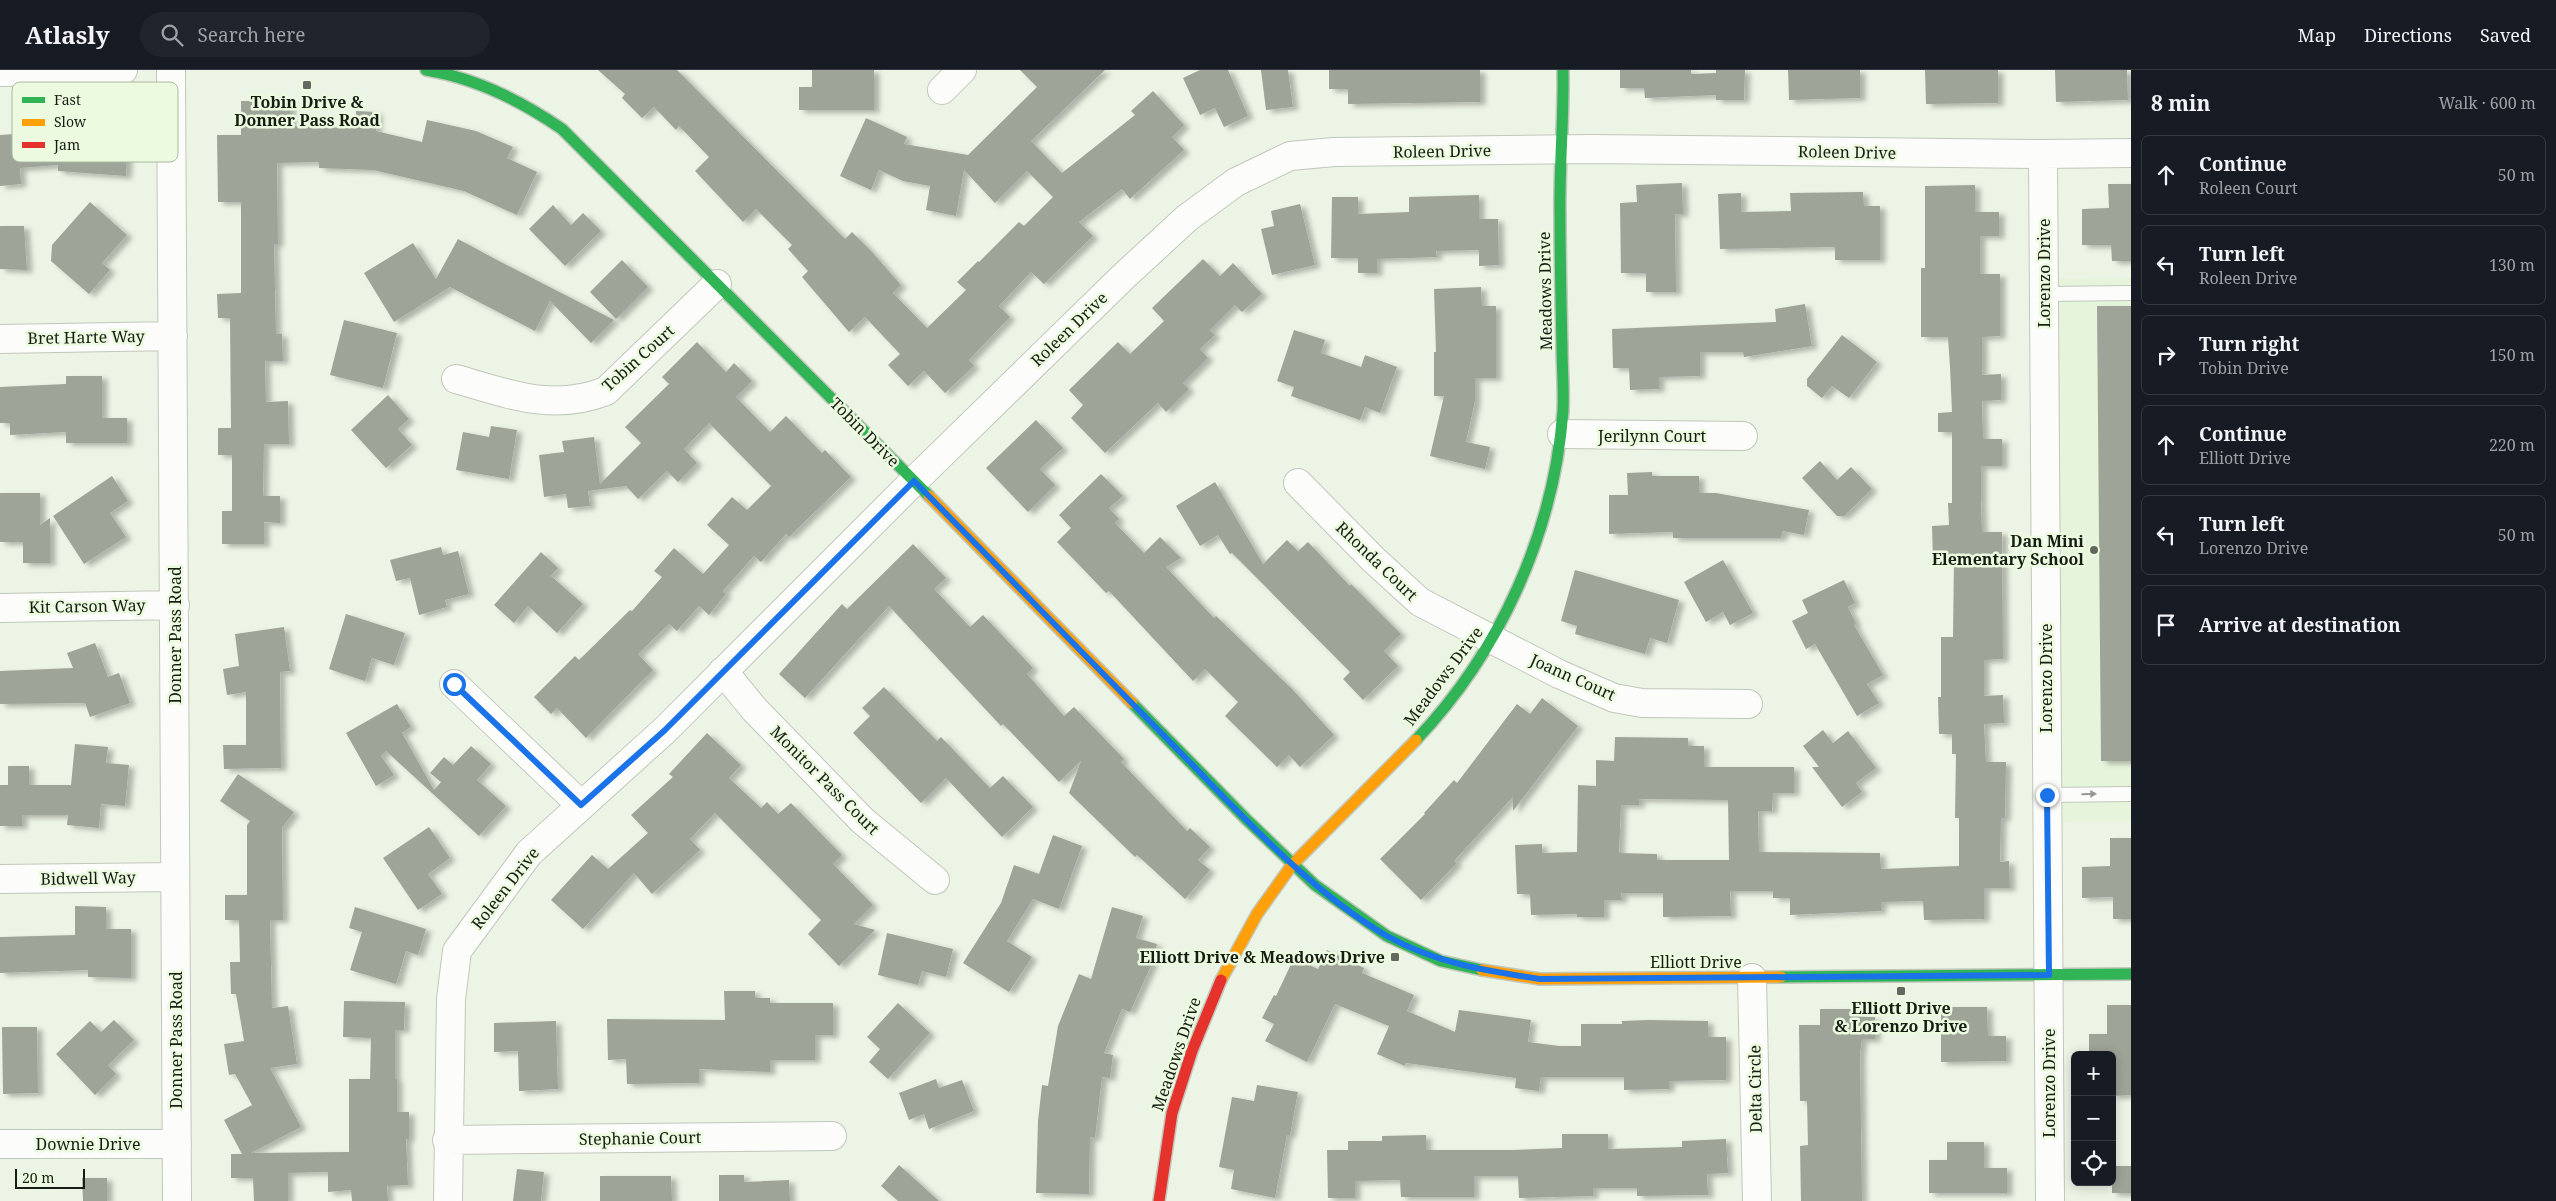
<!DOCTYPE html>
<meta charset="utf-8">
<style>
:root{--surface:#171b24;--page:#20242c;--text:#f1f3f6;--muted:#9ea1a6;--line:#363941}
body{margin:0;font-family:"Noto Serif",serif;background:var(--page);color:var(--text)}
.controls{position:absolute;right:15px;bottom:15px;display:grid;overflow:hidden;border-radius:8px;box-shadow:0 2px 12px #0003}
.controls button{width:45px;height:45px;display:grid;place-items:center;padding:0;border:0;border-bottom:1px solid var(--line);background:var(--surface);color:var(--text);font:25px sans-serif}
.scale{position:absolute;left:15px;bottom:12px;width:70px;box-sizing:border-box;padding-left:5px;border:2px solid #181d14;border-top:0;font-size:14px;line-height:18px;white-space:nowrap;color:#181d14;-webkit-text-stroke:4px #ecfadf;paint-order:stroke}
.stop{position:absolute;width:15px;height:15px;margin:-11px;border:4px solid #1a73e8;border-radius:50%;background:#fff}
.stop.end{background:#1a73e8;border-color:#fff;box-shadow:0 1px 5px #0008}
.list{margin:0;padding:0;list-style:none}
h2{display:flex;justify-content:space-between;align-items:center;height:65px;margin:0;padding:0 20px;font-size:21px}
h2 small{font-size:16px;font-weight:400;color:var(--muted)}
.list li{display:grid;grid-template-columns:32px 1fr auto;gap:15px;align-items:center;box-sizing:border-box;height:80px;margin:0 10px 10px;padding:0 10px;border:1px solid var(--line);border-radius:8px}
.list b{display:block;font-size:19px;white-space:nowrap}
.list p{margin:0;font-size:16px;white-space:nowrap;color:var(--muted)}
.list em{font-size:16px;font-style:normal;color:var(--muted)}
.icon{flex:none;width:28px;height:28px;fill:none;stroke:currentColor;stroke-width:2;stroke-linecap:round;stroke-linejoin:round}
.map{position:relative;flex:none;width:2131px;height:1131px;overflow:hidden}
header{display:flex;align-items:center;gap:30px;box-sizing:border-box;height:70px;padding:0 25px;background:var(--surface);border-bottom:1px solid var(--line)}
header strong{font-size:24px}
nav{display:flex;gap:28px;margin-inline-start:auto;font-size:18px}
.search{width:350px;height:45px;background:var(--page);display:flex;align-items:center;gap:12px;box-sizing:border-box;padding:0 18px;border-radius:28px;color:var(--muted);font-size:19px}
main{display:flex}
aside{flex:1;background:var(--surface)}
.map>svg:first-child{display:block}
.built{fill:#e6f4db}
.building{fill:#9ea498;fill-rule:evenodd;filter:url(#shadow)}
.lines{fill:none;stroke-linecap:round;stroke-linejoin:round}
.lane-casing{stroke:#c1c7bb;stroke-width:16}
.street-casing{stroke:#c1c7bb;stroke-width:30}
.fast-casing{stroke:#c1c7bb;stroke-width:14}
.slow-casing{stroke:#c1c7bb;stroke-width:14}
.jam-casing{stroke:#c1c7bb;stroke-width:14}
.lane{stroke:#fcfdfb;stroke-width:14}
.street{stroke:#fcfdfb;stroke-width:28}
.fast{stroke:#30b455;stroke-width:11}
.slow{stroke:#ff9f0a;stroke-width:11}
.jam{stroke:#e5322d;stroke-width:11}
.oneway{fill:#959893}
.route{stroke:#1a73e8;stroke-width:6}
.poi-dot{fill:#62685d;stroke:#ecfadf;stroke-width:2}
.labels{text-anchor:middle;dominant-baseline:central;stroke-width:5;stroke-linejoin:round;paint-order:stroke}
.poi-label{font-size:16px;font-weight:bold;fill:#181d14;stroke:#ecfadf}
.street-label{font-size:16px;fill:#181d14;stroke:#ecfadf}
.key{fill:#ecfadf;stroke:#acb8a2;stroke-width:1}
.key-label{font-size:14px;fill:#181d14}
</style>
<header>
<strong>Atlasly</strong>
<div class="search"><svg class="icon" aria-label="search" viewBox="0 0 24 24"><circle cx="10" cy="10" r="6"/><path d="M15 15l6 6"/></svg>Search here</div>
<nav><a>Map</a><a>Directions</a><a>Saved</a></nav>
</header>
<main>
<div class="map">
<svg width="2131" height="1131" viewBox="0 0 2131 1131">
<defs>
<filter id="shadow"><feDropShadow dx="5.5" dy="3" stdDeviation="2.5" flood-color="#0004"/></filter>
</defs>
<rect width="100%" height="100%" fill="#ecf4e5"/>
<path class="built" d="M2131,208v543l-74,1 1,-543z"/>
<path class="building" d="M598,0h79l168,169 7,-7 20,20 29,33 -8,8 34,35 39,-38 -9,-8 21,-21 1,1 40,-40 5,4 29,-29 -26,-26 -32,32 -31,-33 -8,46 -30,-6 4,-24 -27,-5 -24,-11 -8,20 -31,-14 26,-58 41,19 -3,7 64,11 69,-68 -17,-17h85l-74,71 31,32 73,-58 -4,-4 22,-20 31,34 -12,12 12,13 -54,49 -8,-10 -43,33 14,14 -49,48 -13,-12 -32,34 11,11 -41,43 5,6 -29,27 -21,-22 -16,15 -20,-21 12,-11 -35,-37 -16,15 -47,-55 6,-6 -20,-22 4,-4 -36,-36 -13,13 -48,-51 14,-14 -30,-31 -3,4 -22,-23 -12,11 -20,-20 3,-4z
M812,0h62v40h-75v-23h13z
M1200,0h28l20,46 -24,11 -9,-19 -15,7 -17,-37z
M1261,0h27l5,37 -27,3z
M1329,0h151v32l-132,2v-15h-19z
M1620,0h71v4l25,-1v-3h29l-1,30h-28v-5l-71,3 -1,-10h-24z
M1788,0h72v28l-71,2z
M1925,0h73v33l-72,1z
M2055,0h72l1,30 -72,2z
M241,31h49l1,25 64,2 1,-17 21,1 -1,19 46,11 5,-22 49,11 37,16 -6,11 30,14 -20,43 -53,-24 -91,-21 -54,-2v-6l-42,1 1,81h-4l2,90h6l1,27h-18l1,41 22,-1 1,43h-25l-1,52h17v27l-16,-1v22h-42v-33h10v-56h-14v-27h13l-1,-110h-12l-1,-24 24,-1v-91h-23l-1,-67h24z
M62,41l27,2 -2,22 41,3 -2,38 -68,-5v-6l-38,3 1,16 -21,2v-51l60,-4z
M1682,113l1,31h-8l1,78h-30v-19h-25l-1,-70 17,-1 -1,-17z
M2108,114h23v77h-19l-1,-16h-29v-36l27,-1z
M1975,115v27h24v24h-19v38h20v62l-18,1v38l19,-1v26l-19,1 1,38h19v27h-21v36l1,30h20l1,127 -19,1v36l19,-1 1,28 -20,1 2,38h20l-1,56h-4l-1,44 9,-1 1,27h-26v31l-60,1 -1,-19 -42,1v9l-91,4v-17h-17v-7h-43l1,25 -68,1v-24h-42l1,7h-18v17h-27v-3l-46,1 -1,-21h-13l-2,-49 27,-1v9l35,-1 1,-67 18,1v-26l18,1 1,-24 73,1v8h16v21h90v26h-21l-1,18h-14l1,41 121,1 1,16 78,-3v-48h-4l1,-64h-4v-20h-13l-1,-37h3v-60h12l1,-77h-21l-1,-34 17,-1 -1,-22h4v-71h-14v-19l14,-1 -2,-45 -2,-30h-27v-69h4v-82zM1639,729l89,1 1,60h-72v-6l-38,-1 2,-48h18z
M1863,122l1,14h16v54h-45v-13l-115,2 -2,-55 23,-1v19l50,-1 -1,-18z
M1479,125v24h19l1,46 -20,1v-16l-43,1 1,6 -60,2v14h-19v-15h-27l1,-61h26v17l51,-2v-15z
M90,132l37,33 -25,28 8,7 -21,24 -38,-33 1,-16z
M1300,134l15,61 -43,10 -11,-46 13,-3 -3,-15z
M553,135l18,20 12,-12 18,18 -36,35 -36,-37z
M0,156h24l3,44 -27,-1z
M458,169l39,21 117,60 -23,23 -41,-42 -15,30 -85,-44 -56,35 -30,-49 49,-30 23,36z
M1203,189l17,17 13,-13 29,31 -20,18 -7,-7 -25,25 5,5 -15,14 8,9 -25,25 6,6 -23,23 -8,-9 -53,50 -34,-35 12,-13 -14,-15 49,-48 12,12 34,-33 -12,-13z
M622,190l26,27 -32,32 -26,-27z
M1481,217l1,19h14v72h-21v23l-9,41 24,5 -5,22 -55,-13 14,-60h-10v-44h2l-2,-63z
M1805,234l7,42 -68,11 -1,-5h-43v24l-41,1v12l-29,1 -1,-22h-16l-1,-39 164,-7 -1,-13z
M2097,236h34v455h-30z
M344,250l53,13 -14,55 -53,-13z
M1294,260l31,10 -4,13 40,14 4,-12 32,12 -17,46 -15,-6 -5,13 -69,-24 3,-9 -17,-6z
M1842,265l35,27 -28,36 -17,-12 -10,12 -15,-12v-7z
M697,272l29,30 8,-9 18,18 -16,16 34,35 16,-16 36,37 3,-3 26,27 -62,60 -3,-3 -25,28 -7,-6 -31,35 3,3 -17,21 -10,-9 -22,25 -8,-7 -31,30 15,16 -67,68 -29,-30 -6,6 -17,-17 41,-41 4,4 51,-50 2,1 30,-34 -8,-6 20,-23 29,26 26,-29 -22,-20 25,-28 15,13 24,-24 -62,-63 -25,26 13,14 -19,19 -11,-11 -29,28 -12,-13 -38,5 2,15 -22,2 -2,-14 -22,3 -5,-42 25,-3 -2,-11 32,-4 6,47 41,-41 -16,-16 44,-43 -7,-7z
M66,306h36v42h25v25h-61v-11l-56,3v-12h-10v-36l66,-3z
M388,325l21,24 -11,10 14,16 -26,23 -35,-38z
M1036,350l27,28 -23,21 15,16 -27,27 -42,-44z
M491,356l26,4 -8,49 -53,-9 7,-38 26,5z
M1820,391l17,19 14,-13 21,22 -28,27h-7l-35,-38z
M1652,402v4h47v17h17l93,17 -5,25 -21,-4 -2,7h-108v-6l-64,2v-39h19l-1,-22z
M1101,404l22,22 -14,12 10,11 -4,4 29,30 16,-16 21,21 -15,9 48,51 2,-2 76,73 42,46 -34,32 -11,-12 -12,12 -52,-51 13,-14 -33,-33 -12,12 -84,-90 -3,2 -49,-51 14,-14 -12,-13z
M112,406l16,25 -18,12 16,24 -42,27 -31,-48z
M1215,412l48,82 24,-24 11,11 10,-9 42,44 1,-2 50,50 -17,17 14,15 -35,34 -20,-21 7,-7 -118,-119 -2,1 -12,-19 -18,11 -24,-40z
M0,423h40v32l10,-7v45h-27v-21h-23z
M913,474l33,34 -12,11 36,38 13,-12 50,53 -6,6 37,42 10,-9 50,52 -3,3 66,69 3,-3 20,19 -12,13 12,10 -25,29 -48,-44 -2,2 -66,-64 12,-32 -22,21 -56,-58 -2,2 -112,-120 -84,92 -26,-24 63,-70 5,5z
M441,477l2,8 15,-4 11,43 -24,6 2,7 -28,8 -9,-37 -14,3 -6,-21z
M541,482l17,16 -7,8 32,28 -26,29 -29,-27 -14,17 -20,-18z
M1723,490l30,53 -23,12 -7,-13 -17,10 -22,-40z
M1575,500l104,30 -12,43 -17,-5 -5,16 -70,-20 2,-8 -16,-5z
M1844,510l11,23 -7,4 8,17 -2,1 29,50 -16,9 12,19 -22,13 -42,-72 -9,5 -14,-28 16,-8 -6,-13z
M346,544l59,19 -11,32 -22,-7 -7,23 -36,-12z
M284,557l6,44 -10,1 1,96 -57,1 -1,-24h23v-53l-19,3 -4,-26 16,-3 -4,-32z
M95,573l13,34 11,-4 11,30 -40,14 -5,-14 -85,1v-33l73,-3 -6,-15z
M884,617l53,54 4,-4 49,51 13,-12 30,31 -31,30 -56,-59 -25,25 -68,-70 17,-17 -8,-8z
M1542,628l36,28 -65,85v-14l-59,64 3,2 -36,37 -41,-41 45,-45 -1,-1 30,-33 3,3 60,-79 13,10z
M397,634l14,23 -9,6 32,57 7,-8 -11,-9 14,-16 9,8 18,-19 20,18 -14,16 29,26 -27,30 -93,-85 -5,5 13,19 -18,11 -30,-53z
M1823,660l10,13 15,-12 28,37 -20,15 6,9 -20,15 -30,-40h7l-16,-21z
M707,663l34,32 -12,13 32,30 6,-6 11,12 13,-11 51,52 -9,9 40,41 -19,19 21,6 -36,36 -31,-32 13,-14 -106,-107 -25,26 10,11 -48,44 -18,-21 -51,56 -32,-29 41,-45 16,14 40,-36 -17,-18 42,-38 -4,-3z
M75,674l33,3 -2,16 23,2 -4,41 -24,-2 -2,24 -32,-3 1,-10h-46v11h-22v-41h8v-19h21v19h42z
M238,704l56,38 -12,16 1,92h-13l2,88 16,-2 9,58 -27,4 31,59 -50,26 98,-1v-73h21l1,-41 -28,-1 1,-36 61,1 -1,28h-9v49h2v33h12v27h-3l2,46 -21,1 1,15h-36l-1,-11 -23,2v-20l-40,1v28h-34l-1,-23h-22v-24h11l-18,-34 28,-15 -17,-31 -6,1 -5,-31 20,-3 -8,-47h-5l-1,-32h10l-1,-42h-14v-25h22v-70l3,-4 -30,-20z
M429,757l21,31 -22,16 14,20 -24,16 -35,-52z
M1053,765l29,11 -23,63 -26,-10 -26,42 25,16 -23,35 -46,-29 38,-60 13,-38 25,9z
M2110,768h21v81h-18v-22l-31,1v-31l28,-1z
M75,836l31,1v22h25v49l-43,-1v-7l-88,3v-36l75,-2z
M355,837l71,22 -8,26 -12,-4 -10,33 -46,-14 12,-38 -13,-4z
M1112,837l31,9 -7,22 21,6 -6,22 -21,46 -8,-3 -18,44 9,2 -3,23 -8,-1 -7,61 -5,-1 -1,57 -53,-1 2,-72 4,-36 6,1 10,-60 21,-52 12,5z
M887,863l66,16 -7,28 -24,-6 -4,14 -40,-10z
M1327,880l37,18 -2,5 52,22 -7,16 48,21 4,-22 72,10 -3,22 31,4h22v-22h41v-3l27,-1 59,1v16h18v43l-57,1v8l-45,1v-13h-83l-2,14 -24,-3 1,-10 -110,-15 -1,3 -28,-12 12,-28 -54,-22 -28,58 -42,-21 9,-17 -12,-6 12,-23 2,1 18,-38 24,11z
M724,921h31v7h15v5h63v32h-18v25h-45v12l-71,-3v14l-72,1 -1,-25 -18,1 -1,-41 118,1z
M898,933l32,30 -42,46 -19,-17 11,-13 -13,-12z
M2107,935h24v90l-19,1v-41h-23v-21h18z
M1941,937h46l1,29h18v25l-65,1z
M1820,939h40v8h15v22h-13l-2,15 2,147h-61l-1,-55 8,-1 -1,-44h-7l-1,-76h21z
M114,950l20,20 -26,25 8,9 -21,21 -39,-41 34,-33 11,11z
M556,951l2,68 -39,2 -1,-40 -24,1v-29z
M2,957h35l1,66 -35,1z
M936,1009l3,9 23,-8 12,31 -45,18 -5,-15 -15,6 -10,-27z
M1257,1015l41,7 -8,43h-3l-12,63 -44,-9 3,-19 -15,-3 13,-70 22,4z
M1562,1064h46v15l74,-2v-6l44,-2 2,34 -21,1 1,21 -71,1v-8h-44v8l-74,2 -1,-22h-44v21h-73l-1,-17 -45,1v17h-27l-1,-48h21v-9h34v-5l44,-1v15h87l49,-2z
M1947,1072h37v26h23v25h-78v-33h18z
M899,1095l19,17 21,19h-41l-17,-15z
M2112,1096h19v27h-19z
M517,1099l27,3 -3,29h-28z
M719,1105h25v7l45,-2 1,21h-71z
M600,1106h71l1,25h-72z
M82,1108h25v23h-24z"/>
<g class="lines">
<g class="lane-casing">
<path id="lane" d="M2044,224l87,-1
M2047,725l84,-1"/>
</g>
<g class="street-casing">
<path id="street" d="M171,0l6,1131
M0,2l123,-2
M942,20l20,-20
M2043,84l7,1047
M0,269l173,-3
M456,309c53,15 96,33 150,12l111,-107
M1562,364l181,2
M1298,413l76,77 46,42 139,72 55,24 28,5 106,1
M0,538l175,-3
M723,601l32,39 108,111 72,59
M454,614l127,121
M0,809l175,-2
M1752,908l5,223
M447,1070l385,-4
M0,1074h177
M448,1131l3,-202 6,-48 72,-98 136,-123 249,-249 210,-205 63,-58 49,-36 54,-26 44,-4 258,-3 451,5 88,-1"/>
</g>
<g class="fast-casing">
<path id="fast" d="M426,0c50,8 94,30 136,59l367,367
M1132,633l115,117 68,65 72,51 54,25 41,9
M1416,670c84,-88 138,-208 147,-329 1,-22 -1,-44 -1,-65 -1,-43 -2,-86 -2,-129 -1,-49 4,-98 3,-147
M1781,907l350,-3"/>
</g>
<g class="slow-casing">
<path id="slow" d="M929,426l203,207
M1482,900l58,9 241,-2
M1221,910l36,-66 35,-49 124,-125"/>
</g>
<g class="jam-casing">
<path id="jam" d="M1159,1131l13,-88 20,-62 29,-71"/>
</g>
<use href="#lane" class="lane"/>
<use href="#street" class="street"/>
<use href="#fast" class="fast"/>
<use href="#slow" class="slow"/>
<use href="#jam" class="jam"/>
</g>
<defs><path id="oneway-solid" d="M-6-.8H1V-3.2L6.5 0L1 3.2V.8H-6Z" transform="scale(1.25)"/></defs>
<use class="oneway" href="#oneway-solid" transform="translate(2089 724) rotate(-1)"/>
<g class="lines">
<path class="route" d="M454,614l127,121 84,-75 249,-249c87,89 175,178 262,267 64,65 132,142 211,188 48,27 100,35 153,43l509,-4 -2,-180"/>
</g>
<g class="poi-dot">
<rect x="302" y="10" width="10" height="10" rx="2.5"/>
<circle cx="2094" cy="480" r="5"/>
<rect x="1390" y="882" width="10" height="10" rx="2.5"/>
<rect x="1896" y="916" width="10" height="10" rx="2.5"/>
</g>
<g class="labels">
<g class="poi-label">
<text x="307" y="32">Tobin Drive &amp;<tspan x="307" dy="18">Donner Pass Road</tspan></text>
<text x="2084" y="471" text-anchor="end">Dan Mini<tspan x="2084" dy="18">Elementary School</tspan></text>
<text x="1385" y="887" text-anchor="end">Elliott Drive &amp; Meadows Drive</text>
<text x="1901" y="938">Elliott Drive<tspan x="1901" dy="18">&amp; Lorenzo Drive</tspan></text>
</g>
<g class="street-label">
<text transform="translate(1442 81) rotate(-1)">Roleen Drive</text>
<text transform="translate(1847 82) rotate(1)">Roleen Drive</text>
<text transform="translate(2044 203) rotate(-90)">Lorenzo Drive</text>
<text transform="translate(1545 221) rotate(-91)">Meadows Drive</text>
<text transform="translate(1069 259) rotate(-44)">Roleen Drive</text>
<text transform="translate(86 267) rotate(-1)">Bret Harte Way</text>
<text transform="translate(638 288) rotate(-42)">Tobin Court</text>
<text transform="translate(865 362) rotate(45)">Tobin Drive</text>
<text x="1652" y="366">Jerilynn Court</text>
<text transform="translate(1377 491) rotate(44)">Rhonda Court</text>
<text transform="translate(87 536) rotate(-1)">Kit Carson Way</text>
<text transform="translate(175 565) rotate(-90)">Donner Pass Road</text>
<text transform="translate(1443 606) rotate(-53)">Meadows Drive</text>
<text transform="translate(1573 607) rotate(24)">Joann Court</text>
<text transform="translate(2046 608) rotate(-90)">Lorenzo Drive</text>
<text transform="translate(825 710) rotate(45)">Monitor Pass Court</text>
<text transform="translate(88 808) rotate(-1)">Bidwell Way</text>
<text transform="translate(505 818) rotate(-52)">Roleen Drive</text>
<text x="1696" y="892">Elliott Drive</text>
<text transform="translate(176 970) rotate(-90)">Donner Pass Road</text>
<text transform="translate(1176 984) rotate(-71)">Meadows Drive</text>
<text transform="translate(2049 1013) rotate(-90)">Lorenzo Drive</text>
<text transform="translate(1755 1019) rotate(-91)">Delta Circle</text>
<text transform="translate(640 1068) rotate(-1)">Stephanie Court</text>
<text x="88" y="1074">Downie Drive</text>
</g>
</g>
<rect x="12" y="12" width="166" height="80" rx="8" class="key"/>
<rect x="22" y="27" width="23" height="6" fill="#30b455"/>
<rect x="22" y="49" width="23" height="7" fill="#ff9f0a"/>
<rect x="22" y="72" width="23" height="6" fill="#e5322d"/>
<g class="key-label">
<text x="54" y="35">Fast</text>
<text x="54" y="57">Slow</text>
<text x="54" y="80">Jam</text>
</g>
</svg>
<div class="controls">
<button>+</button>
<button>−</button>
<button><svg class="icon" aria-label="locate" viewBox="0 0 24 24"><circle cx="12" cy="12" r="6"/><path d="M12 2v4M12 18v4M2 12h4M18 12h4"/></svg></button>
</div>
<div class="scale">20 m</div>
<div class="stop" style="left:454px;top:614px"></div>
<div class="stop end" style="left:2047px;top:725px"></div>
</div>
<aside>
<h2>8 min<small>Walk · 600 m</small></h2>
<ul class="list">
<li><svg class="icon" aria-label="ahead" viewBox="0 0 24 24"><path d="M12 20V5M6 11l6-6 6 6"/></svg><div><b>Continue</b><p>Roleen Court</p></div><em>50 m</em></li>
<li><svg class="icon" aria-label="left" viewBox="0 0 24 24"><path d="M17 20v-9H6M10 6l-5 5 5 5"/></svg><div><b>Turn left</b><p>Roleen Drive</p></div><em>130 m</em></li>
<li><svg class="icon" aria-label="right" viewBox="0 0 24 24"><path d="M7 20v-9h11M14 6l5 5-5 5"/></svg><div><b>Turn right</b><p>Tobin Drive</p></div><em>150 m</em></li>
<li><svg class="icon" aria-label="ahead" viewBox="0 0 24 24"><path d="M12 20V5M6 11l6-6 6 6"/></svg><div><b>Continue</b><p>Elliott Drive</p></div><em>220 m</em></li>
<li><svg class="icon" aria-label="left" viewBox="0 0 24 24"><path d="M17 20v-9H6M10 6l-5 5 5 5"/></svg><div><b>Turn left</b><p>Lorenzo Drive</p></div><em>50 m</em></li>
<li><svg class="icon" aria-label="arrive" viewBox="0 0 24 24"><path d="M6 21V4h12l-3 4 3 4H6"/></svg><div><b>Arrive at destination</b></div></li>
</ul>
</aside>
</main>
